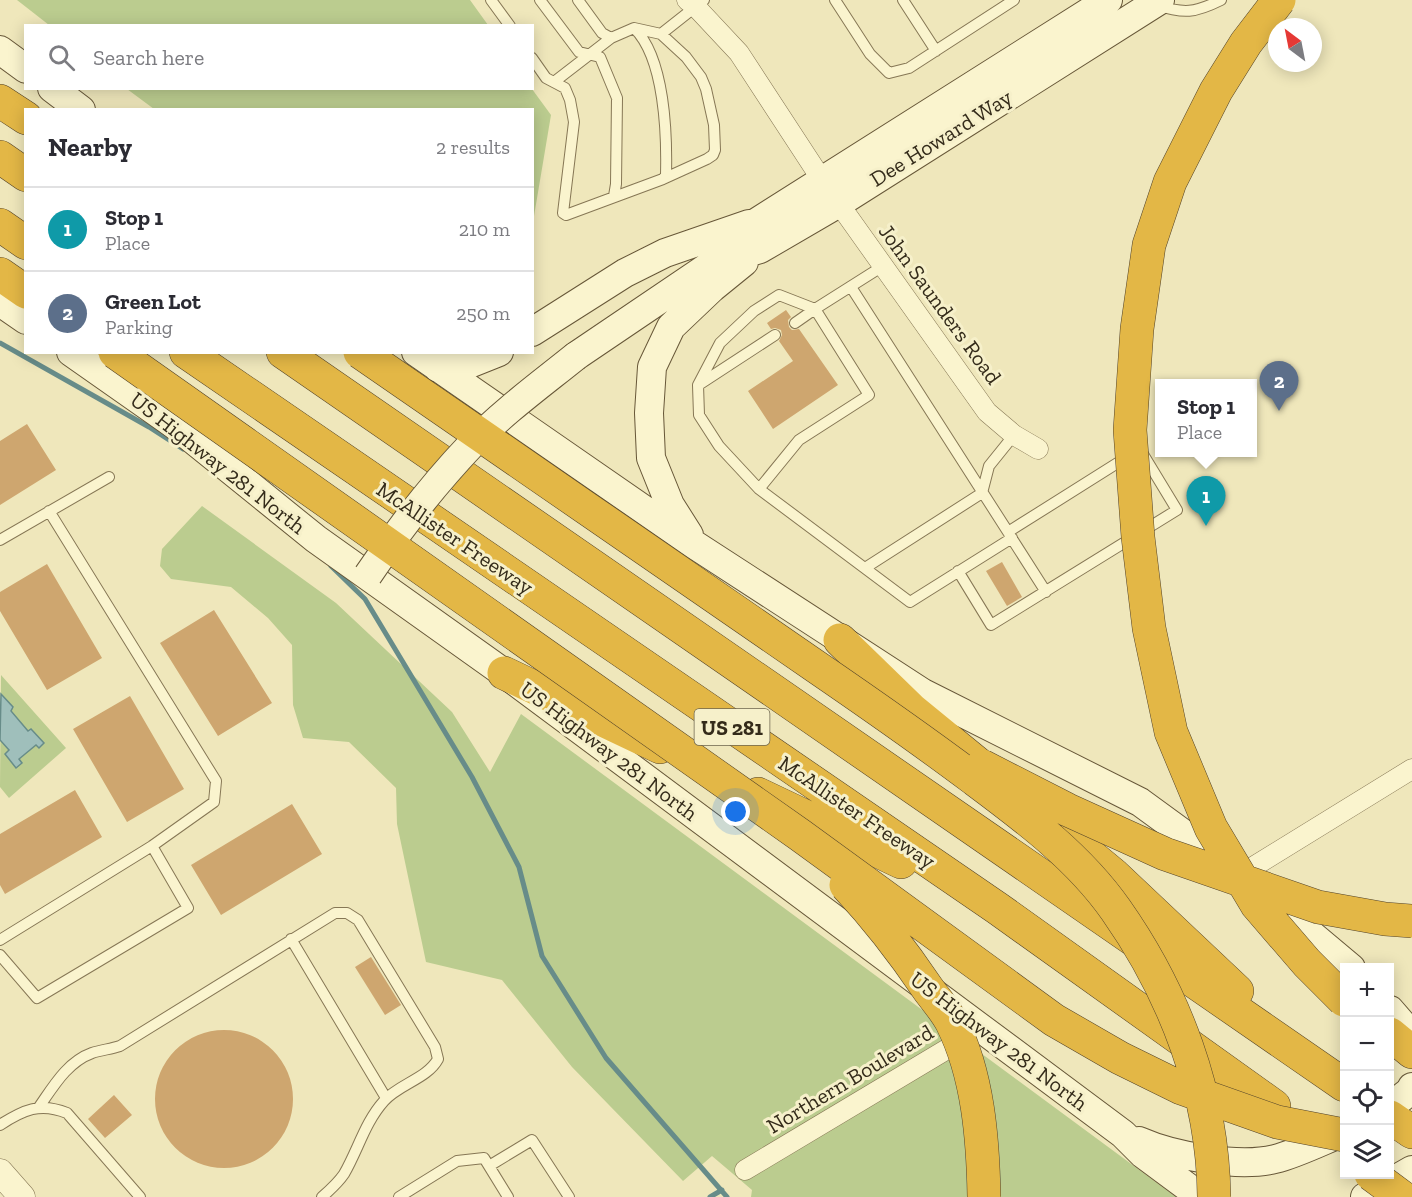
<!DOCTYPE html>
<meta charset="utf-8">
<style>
:root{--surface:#fff;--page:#f2f2f3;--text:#2b2b33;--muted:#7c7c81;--line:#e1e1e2;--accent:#111827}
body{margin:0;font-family:"Zilla Slab",serif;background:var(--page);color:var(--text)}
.controls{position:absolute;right:18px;bottom:18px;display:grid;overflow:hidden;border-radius:0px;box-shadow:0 3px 15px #0003}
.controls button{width:54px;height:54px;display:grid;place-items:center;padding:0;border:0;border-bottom:2px solid var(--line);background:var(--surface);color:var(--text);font:30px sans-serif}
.compass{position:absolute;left:1268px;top:18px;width:54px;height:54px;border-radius:50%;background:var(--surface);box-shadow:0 3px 15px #0003;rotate:328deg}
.you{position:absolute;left:736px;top:812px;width:21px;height:21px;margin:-15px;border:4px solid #fff;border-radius:50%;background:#1a73e8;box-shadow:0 0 0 9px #1a73e833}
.badge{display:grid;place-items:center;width:39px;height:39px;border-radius:50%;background:var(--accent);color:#fff;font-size:20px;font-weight:700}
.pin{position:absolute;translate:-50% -50px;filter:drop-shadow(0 2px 3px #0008)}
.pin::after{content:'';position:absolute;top:32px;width:21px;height:18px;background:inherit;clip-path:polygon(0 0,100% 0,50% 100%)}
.popup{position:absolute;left:1155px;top:379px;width:102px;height:78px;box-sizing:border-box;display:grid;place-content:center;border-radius:0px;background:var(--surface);filter:drop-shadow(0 2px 4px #0005);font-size:20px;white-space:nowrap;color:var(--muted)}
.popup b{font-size:22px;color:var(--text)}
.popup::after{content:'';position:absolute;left:50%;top:100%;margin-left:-12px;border:12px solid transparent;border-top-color:var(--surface)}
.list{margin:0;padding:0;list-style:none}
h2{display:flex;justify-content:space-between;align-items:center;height:78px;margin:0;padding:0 24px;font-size:26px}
h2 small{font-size:20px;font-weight:400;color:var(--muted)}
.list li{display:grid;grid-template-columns:39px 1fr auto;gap:18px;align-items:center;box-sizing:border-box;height:84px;padding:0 24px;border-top:2px solid var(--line)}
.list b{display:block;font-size:22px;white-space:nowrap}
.list p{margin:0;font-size:20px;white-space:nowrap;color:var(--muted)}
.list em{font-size:20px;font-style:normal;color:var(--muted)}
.icon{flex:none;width:33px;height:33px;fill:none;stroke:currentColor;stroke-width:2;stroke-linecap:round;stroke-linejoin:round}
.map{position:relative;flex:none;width:1412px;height:1197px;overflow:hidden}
.search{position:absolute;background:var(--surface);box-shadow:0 3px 15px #0003;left:24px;top:24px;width:510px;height:66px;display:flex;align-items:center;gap:15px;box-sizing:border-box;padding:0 21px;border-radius:0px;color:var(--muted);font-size:22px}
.panel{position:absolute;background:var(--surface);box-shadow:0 3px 15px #0003;left:24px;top:108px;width:510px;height:246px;border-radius:0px}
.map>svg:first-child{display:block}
.green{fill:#bbcc8f}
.water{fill:#9fbfbb;stroke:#678c89;stroke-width:1.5}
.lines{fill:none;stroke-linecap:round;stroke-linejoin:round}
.stream{stroke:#678c89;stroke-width:5}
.building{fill:#cea66f}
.service-casing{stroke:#867755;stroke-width:12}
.minor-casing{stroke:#867755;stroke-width:21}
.tertiary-casing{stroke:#867755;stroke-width:27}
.secondary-casing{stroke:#675738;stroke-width:30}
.motorway-casing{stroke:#53432a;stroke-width:34}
.service{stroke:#faf4ce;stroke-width:10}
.minor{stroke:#faf4ce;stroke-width:20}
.tertiary{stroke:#faf4ce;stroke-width:26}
.secondary{stroke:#faf4ce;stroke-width:28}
.motorway{stroke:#e3b746;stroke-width:33}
.secondary-bridge-casing{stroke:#675738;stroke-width:30;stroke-linecap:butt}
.motorway-bridge-casing{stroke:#53432a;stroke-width:34;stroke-linecap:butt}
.secondary-bridge{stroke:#faf4ce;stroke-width:28}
.motorway-bridge{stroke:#e3b746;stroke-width:33}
.labels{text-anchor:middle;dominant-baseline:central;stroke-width:6;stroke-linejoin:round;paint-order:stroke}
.shield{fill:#f6f0ca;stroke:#6e664f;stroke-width:1.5}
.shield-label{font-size:21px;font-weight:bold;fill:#342b1a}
.street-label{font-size:22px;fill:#342b1a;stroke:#f6f0ca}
</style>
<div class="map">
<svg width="1412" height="1197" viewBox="0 0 1412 1197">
<rect width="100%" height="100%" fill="#efe7bb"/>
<path class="green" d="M17,0h453l18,25h-439z
M127,89h405l19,26 -18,107 -1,-112 -378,-1z
M202,506l134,97 116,109 38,60 31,-58 655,483h-425l1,-7 -40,-34 -29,25 -111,-114 -70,-87 -76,-18 -29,-138 -1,-36 -47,-46 -46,-4 -10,-33 -1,-60 -24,-27 -37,-31 -60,-8 -11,-13 2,-17z
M1,675l65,73 -57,50 -9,-11z"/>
<path class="water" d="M1,694l12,13 -2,4 17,20 3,-2 13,14 -5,5 -3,-3 -17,14 3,4 -6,5 -11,-14 4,-4 -9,-10z"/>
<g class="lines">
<path class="stream" d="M0,343l149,84 34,22
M331,566l34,33 107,178 47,90 23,89 64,102 121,139
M710,1197l12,-7"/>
</g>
<path class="building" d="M786,310l5,7 -3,3 1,7 3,3 7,-1 39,56 -65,44 -25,-38 45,-30 -14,-20 3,-6 -1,-5 -6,-2 -4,1 -4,-6z
M27,424l29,46 -56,35v-64z
M1002,562l20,35 -15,9 -21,-35z
M47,564l55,94 -55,32 -47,-79v-19z
M214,610l58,93 -54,33 -58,-93z
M130,696l54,93 -57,33 -54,-93z
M75,790l27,47 -97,57 -5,-9v-51z
M292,804l30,50 -101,61 -30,-50z
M371,957l30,48 -16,10 -30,-48z
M155 1099a69 69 0 1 1 138 0a69 69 0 1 1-138 0Z
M114,1095l18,20 -27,23 -17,-19z"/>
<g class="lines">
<g class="service-casing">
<path id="service" d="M491,0l19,26
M540,0l39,52 21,5 17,41 -1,86 -2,12
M578,0l24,33 9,5
M835,0l35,54 19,19 20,-5 105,-68
M903,0l33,51
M1156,5c28,9 39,8 65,-5
M661,34l43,-34
M532,58l14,20 19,10 5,12 4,22 -11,91 3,2 97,-36 3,-4c1,-40 -1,-117 -32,-147
M554,82l57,-44 23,-10 27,6 25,23 15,20 5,12 8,36 1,25 -2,5 -6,4 -44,20
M851,287l157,245 119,-75
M815,309l-36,-14 -25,16 -34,32 -22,42 1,30 20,31 40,43 151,113 102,-64
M795,323l20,-14
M700,384l75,-49
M759,489l40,-49 70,-45 -54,-86 68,-43
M1009,534l37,58
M0,540l109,-63
M865,568l117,-75 7,-27 25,-31
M958,571l33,54 186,-115 -34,-56
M291,939l95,159
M0,940l152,-94 62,-44 2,-21 -167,-270
M0,955l37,43 151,-90 -36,-62
M39,1107c14,-20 28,-45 53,-54 9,-3 19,-4 28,-7l215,-133h12l11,7 77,127 3,12c-11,20 -39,25 -54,42 -19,21 -26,49 -40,73 -6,9 -14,16 -22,23
M0,1125c23,-15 40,-23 67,-12l73,84
M489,1166l43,-26 37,57
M399,1197l58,-36 27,-3 24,39"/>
</g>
<g class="minor-casing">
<path id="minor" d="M687,0l8,6 44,47 83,127 165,232 27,23 24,14
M1240,875l172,-106
M745,1170l224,-134"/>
</g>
<g class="tertiary-casing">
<path id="tertiary" d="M0,1172l22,25"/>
</g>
<g class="secondary-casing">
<path id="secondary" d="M0,50l26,19
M52,88l29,22
M719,261l41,-12 79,-46 321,-203
M0,302l26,18
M532,332l93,-59 40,-20 84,-29
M71,352l104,73 141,114 188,134 619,461 20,20 58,43
M416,352l279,193 228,148 217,109 100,73 111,93
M576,356l139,-94 42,-40 351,-222
M438,368l31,-4 30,-12
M689,535l-19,-30 -19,-47 -2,-45 3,-46 19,-40 41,-39 32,-26
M1390,1010l20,23 2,12
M1390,1107l20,-16 2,-4
M1139,1141c34,15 99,27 136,18 21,-5 49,-19 69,-27
M1365,1197l47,-27"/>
</g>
<g class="motorway-casing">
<path id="motorway" d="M0,101l26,17
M0,157l26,18
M0,225l26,18
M0,274l26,18
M186,352l811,556 277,198
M283,352l1061,733
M840,640l72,70 66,54
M504,673l156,74
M758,794l143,68
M1062,832l52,43 123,116
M1390,1034l22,18
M1390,1117l22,15"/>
</g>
<use href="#service" class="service"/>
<use href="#minor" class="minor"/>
<use href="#tertiary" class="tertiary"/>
<use href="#secondary" class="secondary"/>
<use href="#motorway" class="motorway"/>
<g class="secondary-bridge-casing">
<path id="secondary-bridge" d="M368,575c31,-46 65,-90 103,-130 32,-33 69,-60 105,-89"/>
</g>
<g class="motorway-bridge-casing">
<path id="motorway-bridge" d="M1279,0l-33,43 -30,48 -46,91 -21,63 -12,84 -7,101 8,107 11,91 22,104 40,96 46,77 50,58 37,37
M115,352l685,483 254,185 66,38 61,30 96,34 67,13
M360,352c152,105 303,209 455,314 54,37 107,74 159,113 51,38 105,78 142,131 59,84 97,184 98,287
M982,766l86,44 97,44 153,53 67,12 27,2
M846,885c30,32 57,67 82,104 8,11 18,22 24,34 26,52 31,116 32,174
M1371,1174l31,23"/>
</g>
<use href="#secondary-bridge" class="secondary-bridge"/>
<use href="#motorway-bridge" class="motorway-bridge"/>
</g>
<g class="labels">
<rect class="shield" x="694.5" y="709" width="75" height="36" rx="4.5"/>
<g class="shield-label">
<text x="732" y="727">US 281</text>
</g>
<g class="street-label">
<text transform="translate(941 138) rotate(-32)">Dee Howard Way</text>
<text transform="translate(940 304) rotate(54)">John Saunders Road</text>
<text transform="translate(218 463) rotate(38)">US Highway 281 North</text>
<text transform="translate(455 538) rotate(34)">McAllister Freeway</text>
<text transform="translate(609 751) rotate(37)">US Highway 281 North</text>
<text transform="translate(857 812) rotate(34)">McAllister Freeway</text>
<text transform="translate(999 1041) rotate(37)">US Highway 281 North</text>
<text transform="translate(850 1079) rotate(-31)">Northern Boulevard</text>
</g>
</g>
</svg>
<div class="controls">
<button>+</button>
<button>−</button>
<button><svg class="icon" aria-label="locate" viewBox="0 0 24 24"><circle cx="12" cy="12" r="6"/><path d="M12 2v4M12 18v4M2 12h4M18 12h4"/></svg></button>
<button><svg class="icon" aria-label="layers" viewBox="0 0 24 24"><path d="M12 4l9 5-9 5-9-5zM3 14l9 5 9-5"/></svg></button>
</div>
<svg class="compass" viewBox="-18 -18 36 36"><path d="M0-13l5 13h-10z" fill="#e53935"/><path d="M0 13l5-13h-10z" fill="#7c7c81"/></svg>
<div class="you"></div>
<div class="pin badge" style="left:1206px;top:526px;background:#0f9aa8">1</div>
<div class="popup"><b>Stop 1</b>Place</div>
<div class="pin badge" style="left:1279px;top:411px;background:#5c6f8a">2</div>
<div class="search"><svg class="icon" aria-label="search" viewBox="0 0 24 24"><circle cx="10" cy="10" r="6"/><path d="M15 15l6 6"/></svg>Search here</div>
<section class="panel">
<h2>Nearby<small>2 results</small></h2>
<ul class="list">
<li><span class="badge" style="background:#0f9aa8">1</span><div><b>Stop 1</b><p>Place</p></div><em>210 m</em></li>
<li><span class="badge" style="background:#5c6f8a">2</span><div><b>Green Lot</b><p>Parking</p></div><em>250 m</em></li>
</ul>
</section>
</div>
